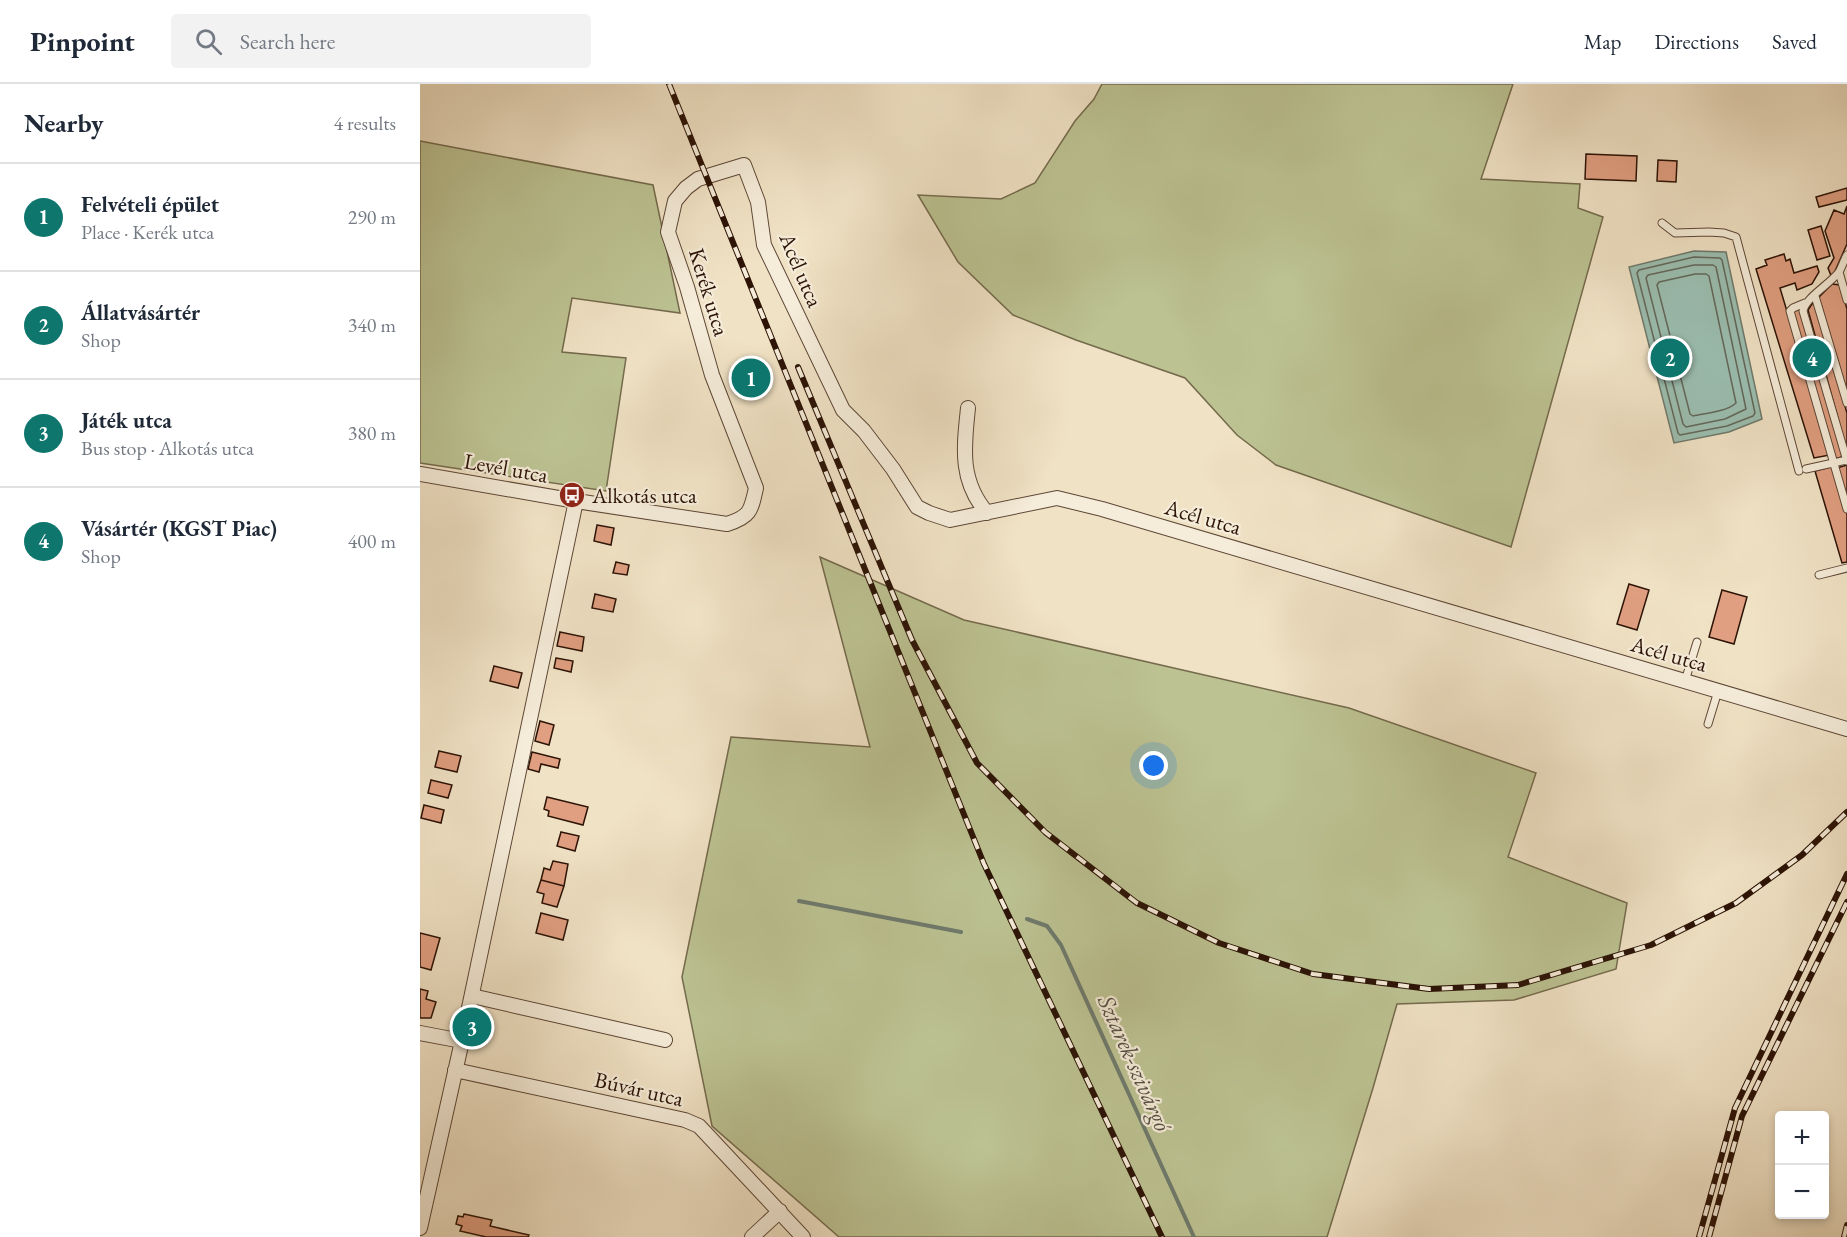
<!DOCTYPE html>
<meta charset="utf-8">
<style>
:root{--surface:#fff;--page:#f2f2f3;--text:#1f2937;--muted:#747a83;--line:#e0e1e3;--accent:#0f766e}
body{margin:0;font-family:"EB Garamond",serif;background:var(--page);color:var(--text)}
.controls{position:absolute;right:18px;bottom:18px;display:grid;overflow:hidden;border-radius:6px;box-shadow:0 3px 9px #0003}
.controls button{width:54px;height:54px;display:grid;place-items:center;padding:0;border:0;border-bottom:2px solid var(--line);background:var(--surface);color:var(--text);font:30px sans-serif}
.you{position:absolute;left:734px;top:682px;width:21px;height:21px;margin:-15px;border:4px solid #fff;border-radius:50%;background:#1a73e8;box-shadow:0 0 0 9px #1a73e833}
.badge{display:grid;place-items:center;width:39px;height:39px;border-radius:50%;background:var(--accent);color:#fff;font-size:20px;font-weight:700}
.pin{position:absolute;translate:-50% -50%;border:3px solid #fff;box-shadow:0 2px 6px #0006}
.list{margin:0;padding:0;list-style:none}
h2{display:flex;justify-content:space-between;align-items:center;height:78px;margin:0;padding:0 24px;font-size:26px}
h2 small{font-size:20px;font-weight:400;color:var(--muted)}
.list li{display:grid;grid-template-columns:39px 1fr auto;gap:18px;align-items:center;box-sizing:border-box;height:108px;padding:0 24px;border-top:2px solid var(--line)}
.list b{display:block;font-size:22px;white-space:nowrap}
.list p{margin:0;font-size:20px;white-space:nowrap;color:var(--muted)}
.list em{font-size:20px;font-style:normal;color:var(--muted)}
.icon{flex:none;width:33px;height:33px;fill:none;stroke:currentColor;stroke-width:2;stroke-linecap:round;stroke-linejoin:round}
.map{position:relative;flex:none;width:1427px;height:1153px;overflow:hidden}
header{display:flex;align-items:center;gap:36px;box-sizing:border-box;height:84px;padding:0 30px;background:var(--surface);border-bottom:2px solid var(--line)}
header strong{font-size:28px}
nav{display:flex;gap:33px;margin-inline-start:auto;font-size:21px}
.search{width:420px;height:54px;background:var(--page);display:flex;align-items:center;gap:15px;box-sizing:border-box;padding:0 21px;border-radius:6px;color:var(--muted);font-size:22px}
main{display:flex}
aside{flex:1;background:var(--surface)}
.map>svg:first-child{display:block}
.green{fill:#bcc292;stroke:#746a4c;stroke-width:1.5}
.water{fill:#9bbeb0;stroke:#6f7a6c;stroke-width:1.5}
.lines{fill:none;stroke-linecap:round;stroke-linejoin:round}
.shore{stroke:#64685b;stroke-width:1.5}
.stream{stroke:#6f7a6c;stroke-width:4}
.building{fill:#e09f81;stroke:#2c1306;stroke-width:1.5}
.service-casing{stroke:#5d4736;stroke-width:9}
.minor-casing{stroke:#5d4736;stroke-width:16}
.service{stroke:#f5ecd9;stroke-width:7}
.minor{stroke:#f5ecd9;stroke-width:14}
.rail-casing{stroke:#2c1306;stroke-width:6}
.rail{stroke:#f5ecd9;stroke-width:4;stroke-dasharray:11;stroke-linecap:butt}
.labels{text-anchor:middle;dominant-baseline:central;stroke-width:4.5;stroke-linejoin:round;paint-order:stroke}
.street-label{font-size:22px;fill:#2c1306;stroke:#f5ecd9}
.poi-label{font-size:22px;fill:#2c1306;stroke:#f5ecd9;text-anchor:start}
.water-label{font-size:24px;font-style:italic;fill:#534f42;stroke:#f5ecd9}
</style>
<header>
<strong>Pinpoint</strong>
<div class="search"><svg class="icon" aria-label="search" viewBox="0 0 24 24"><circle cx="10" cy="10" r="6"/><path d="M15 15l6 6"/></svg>Search here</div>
<nav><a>Map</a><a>Directions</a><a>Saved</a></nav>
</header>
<main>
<aside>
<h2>Nearby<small>4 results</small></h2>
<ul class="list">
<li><span class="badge">1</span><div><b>Felvételi épület</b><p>Place · Kerék utca</p></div><em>290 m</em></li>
<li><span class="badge">2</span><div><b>Állatvásártér</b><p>Shop</p></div><em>340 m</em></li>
<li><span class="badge">3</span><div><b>Játék utca</b><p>Bus stop · Alkotás utca</p></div><em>380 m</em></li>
<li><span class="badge">4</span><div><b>Vásártér (KGST Piac)</b><p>Shop</p></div><em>400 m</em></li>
</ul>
</aside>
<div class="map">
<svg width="1427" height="1153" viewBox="0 0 1427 1153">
<rect width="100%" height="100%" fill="#f0e2c5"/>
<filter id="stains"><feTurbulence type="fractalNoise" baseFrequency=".00333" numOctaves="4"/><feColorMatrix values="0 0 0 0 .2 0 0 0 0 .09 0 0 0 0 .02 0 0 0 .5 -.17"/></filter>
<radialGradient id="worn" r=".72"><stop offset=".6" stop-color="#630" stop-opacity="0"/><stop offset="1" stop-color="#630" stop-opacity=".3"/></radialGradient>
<path class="green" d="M682,0h411l-32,95 99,5 -2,24 25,9 -92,330 -235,-82 -39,-30 -52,-57 -109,-38 -63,-25 -55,-53 -40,-67 83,4 34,-16 40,-62 19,-22z
M0,57l233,44 27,128 -108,-15 -10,54 64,6 -20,133 -186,-28z
M400,473l144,63 385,88 187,65 -28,84 119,46 -11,66 -102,31 -117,4 -24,84 -46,149h-488l-127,-111 -30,-149 49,-240 139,10z"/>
<path class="water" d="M1274,167l32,1 36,167 -33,13 -55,11 -45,-176z"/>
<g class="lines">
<path class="shore" d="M1274,173l26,1 2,2 33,153 -2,3 -26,10 -47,9 -2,-2 -41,-160 2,-3z
M1274,181h19l3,2 30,142 -21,10 -39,8 -3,-3 -37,-146 2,-3z
M1275,190h11l3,2 27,127c-10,9 -30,10 -43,13l-3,-2 -33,-129 2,-3z"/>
<path class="stream" d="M379,817l162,31
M607,835l20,7 14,19 133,292"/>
</g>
<path class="building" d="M1166,70l51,2 -1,25 -51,-2z
M1238,76l19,1 -1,21 -19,-1z
M1427,104v12l-28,7 -3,-10z
M1427,122v38l-15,34 -4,-10 6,-10 -9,-27 9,-21 10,4z
M1401,142l9,30 -13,4 -9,-30z
M1364,170l2,7 4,-2 4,14 23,-7 2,6 -7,12 -15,6 -2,-7 -15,5 50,167 -16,3 -58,-189 11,-4 -2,-5z
M1412,200l8,1 7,24v86l-29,-97z
M1394,217l33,112v38l-39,-141z
M1380,224l45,148 -10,3 -43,-149z
M328,280l2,7 7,-2 5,16 -17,5 -6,-23z
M1427,381v38l-10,-35z
M1414,382l13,46v50l-5,1 -27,-92z
M177,441l17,3 -3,17 -17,-4z
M196,478l13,3 -2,10 -14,-2z
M1209,500l20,6 -12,40 -20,-6z
M1302,506l25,7 -13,47 -25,-7z
M175,510l21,5 -3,13 -21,-4z
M140,548l24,5 -2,14 -25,-5z
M136,574l17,3 -2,11 -17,-4z
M74,582l28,7 -4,15 -28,-7z
M120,637l14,4 -5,20 -14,-4z
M19,667l22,5 -4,16 -22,-5z
M112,668l28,7 -2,9 -17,-4 -2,8 -11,-3z
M11,696l21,5 -4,13 -20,-5z
M127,713l41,10 -5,18 -35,-9 1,-5 -5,-2z
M4,721l20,5 -3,13 -20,-5z
M141,748l18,4 -4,15 -18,-5z
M133,777l15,3 -4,22 -23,-6 3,-12 6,2z
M121,796l23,6 -7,21 -15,-4 2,-9 -7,-2z
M121,829l27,7 -5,20 -27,-7z
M0,849l20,5 -9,32 -11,-3z
M0,905l8,2 -2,8 10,3 -5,16h-11z
M44,1130l28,6 -2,6 39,9 -1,2h-42l-26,-6 2,-5 -6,-2 2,-8 5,1z"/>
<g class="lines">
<g class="service-casing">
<path id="service" d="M1242,139l13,10 34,-1 15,1 12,4 63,234
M1427,171c-3,5 -5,12 -8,17 -9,12 -34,26 -36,39l44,150
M1419,188l8,28
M1395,212l32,107
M1385,219l-12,5 -3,3 57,198
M1386,385l41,-9
M1399,491l28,-7
M1265,597l12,-39
M1288,640l10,-33"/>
</g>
<g class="minor-casing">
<path id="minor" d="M548,324c-4,39 -9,72 19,105
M0,390l156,27 151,23c23,-7 24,-13 29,-36l-44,-113 -25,-88 -19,-55 7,-31 11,-13 12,-9 46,-14 14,37 6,43 79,165 21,21 29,38 24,38 12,6 21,7 107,-22 45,11 745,220
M52,912l193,44
M0,949l42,8
M35,986l230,50 14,6 104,111
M0,1144l42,-187 114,-540
M332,1153l28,-26"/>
</g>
<use href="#service" class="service"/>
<use href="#minor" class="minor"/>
<g class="rail-casing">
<path id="rail" d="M249,0l315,780 178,373
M378,283l114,273 65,123 68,69 92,71 82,40 94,31 116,15 89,-4 133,-40 85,-42 66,-48 45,-43
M1279,1153l36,-129 112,-234
M1289,1153l33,-121 105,-214
M1424,1153l3,-12"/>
</g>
<use href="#rail" class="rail"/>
</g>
<defs>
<g id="bus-disc" transform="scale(1.35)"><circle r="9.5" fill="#8f2418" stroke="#f5ecd9"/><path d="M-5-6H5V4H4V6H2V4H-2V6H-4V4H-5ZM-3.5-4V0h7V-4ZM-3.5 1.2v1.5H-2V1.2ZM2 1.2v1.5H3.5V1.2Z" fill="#fff"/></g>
</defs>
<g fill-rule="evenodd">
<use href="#bus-disc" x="152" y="411"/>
</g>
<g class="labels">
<g class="street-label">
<text transform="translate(381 186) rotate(67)">Acél utca</text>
<text transform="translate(289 208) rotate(73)">Kerék utca</text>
<text transform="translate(86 384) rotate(10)">Levél utca</text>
<text transform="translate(783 433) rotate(16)">Acél utca</text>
<text transform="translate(1249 570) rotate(16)">Acél utca</text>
<text transform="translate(219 1005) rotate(13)">Búvár utca</text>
</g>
<g class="poi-label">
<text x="172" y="411">Alkotás utca</text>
</g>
<g class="water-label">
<text transform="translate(715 979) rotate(66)">Sztarek-szivárgó</text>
</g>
</g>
<rect width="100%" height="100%" filter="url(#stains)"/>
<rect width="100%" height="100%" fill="url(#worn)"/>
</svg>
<div class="controls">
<button>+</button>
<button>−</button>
</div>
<div class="you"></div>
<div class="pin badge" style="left:331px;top:294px">1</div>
<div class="pin badge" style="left:1250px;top:274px">2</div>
<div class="pin badge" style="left:52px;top:943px">3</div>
<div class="pin badge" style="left:1392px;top:274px">4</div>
</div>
</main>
